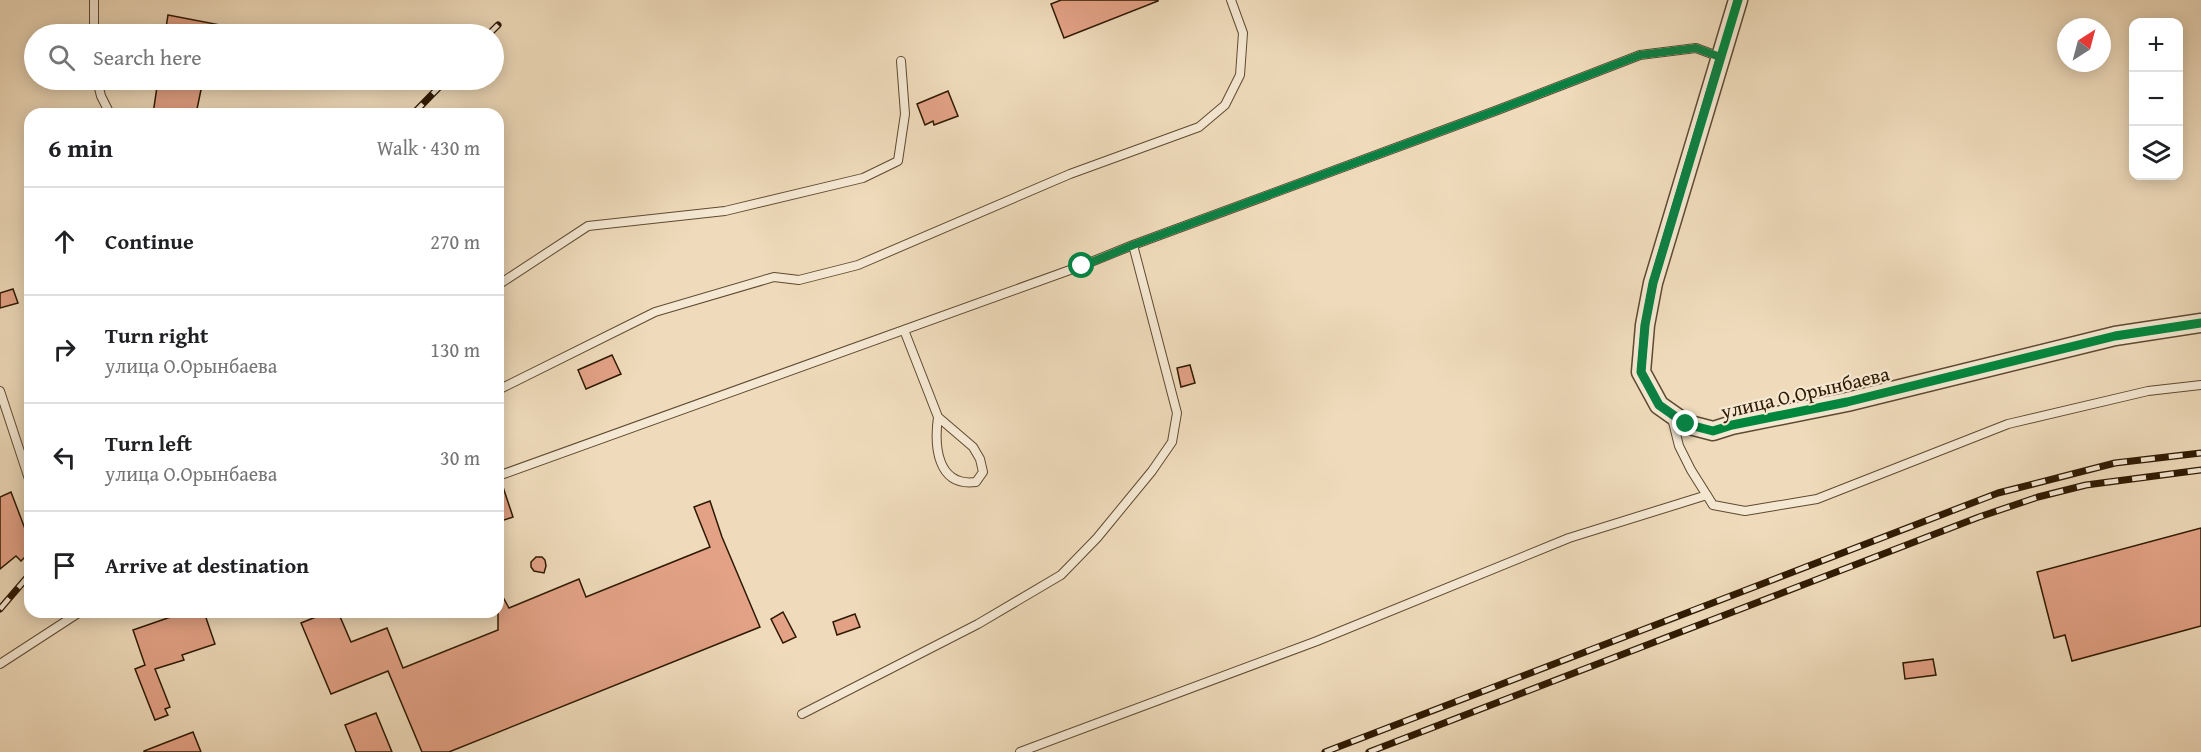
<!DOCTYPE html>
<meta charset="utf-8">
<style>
:root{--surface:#fff;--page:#f2f2f2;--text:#202124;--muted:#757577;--line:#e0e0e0}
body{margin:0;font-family:"Gentium Book Plus",serif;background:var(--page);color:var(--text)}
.controls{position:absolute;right:18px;top:18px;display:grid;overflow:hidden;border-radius:12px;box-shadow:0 3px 15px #0003}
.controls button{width:54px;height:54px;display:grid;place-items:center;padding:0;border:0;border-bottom:2px solid var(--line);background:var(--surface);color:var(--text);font:30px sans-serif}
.compass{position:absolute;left:2057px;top:18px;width:54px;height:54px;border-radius:50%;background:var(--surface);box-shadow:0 3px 15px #0003;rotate:36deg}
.stop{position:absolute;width:18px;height:18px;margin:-14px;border:4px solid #0b8043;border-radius:50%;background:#fff}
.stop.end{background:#0b8043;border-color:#fff;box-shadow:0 2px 6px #0008}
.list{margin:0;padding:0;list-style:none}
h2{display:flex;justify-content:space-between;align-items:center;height:78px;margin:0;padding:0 24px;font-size:26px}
h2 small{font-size:20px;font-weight:400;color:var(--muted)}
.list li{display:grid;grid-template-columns:39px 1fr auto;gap:18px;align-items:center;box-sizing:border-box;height:108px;padding:0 24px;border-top:2px solid var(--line)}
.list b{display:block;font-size:22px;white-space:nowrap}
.list p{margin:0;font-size:20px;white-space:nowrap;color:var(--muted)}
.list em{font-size:20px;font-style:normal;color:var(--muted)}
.icon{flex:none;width:33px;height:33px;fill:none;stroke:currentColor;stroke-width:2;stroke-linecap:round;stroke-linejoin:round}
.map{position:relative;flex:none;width:2201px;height:752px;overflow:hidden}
.search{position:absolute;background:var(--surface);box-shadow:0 3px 15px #0003;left:24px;top:24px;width:480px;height:66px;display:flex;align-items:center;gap:15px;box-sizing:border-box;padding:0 21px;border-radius:33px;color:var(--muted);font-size:22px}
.panel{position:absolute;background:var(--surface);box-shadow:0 3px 15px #0003;left:24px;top:108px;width:480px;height:510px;border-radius:18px}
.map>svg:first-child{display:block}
.building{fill:#e3a286;stroke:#2e1901;stroke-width:1.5}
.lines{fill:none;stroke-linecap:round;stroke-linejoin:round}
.service-casing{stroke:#5e4a30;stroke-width:10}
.tertiary-casing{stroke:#5e4a30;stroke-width:21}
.service{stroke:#f5e8d3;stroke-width:8}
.tertiary{stroke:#f5e8d3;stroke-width:18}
.rail-casing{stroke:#2e1901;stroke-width:7}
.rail{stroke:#f5e8d3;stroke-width:4.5;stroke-dasharray:14;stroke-linecap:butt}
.cycleway-casing{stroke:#f5e8d3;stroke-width:13}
.cycleway{stroke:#00873e;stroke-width:9}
.route{stroke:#0b8043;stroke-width:8}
.labels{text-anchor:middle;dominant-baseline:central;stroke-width:4.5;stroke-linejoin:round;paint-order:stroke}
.street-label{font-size:20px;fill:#2e1901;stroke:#f5e8d3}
</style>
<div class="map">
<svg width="2201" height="752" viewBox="0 0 2201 752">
<rect width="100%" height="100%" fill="#efdbbb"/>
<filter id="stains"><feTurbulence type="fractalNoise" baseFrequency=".00333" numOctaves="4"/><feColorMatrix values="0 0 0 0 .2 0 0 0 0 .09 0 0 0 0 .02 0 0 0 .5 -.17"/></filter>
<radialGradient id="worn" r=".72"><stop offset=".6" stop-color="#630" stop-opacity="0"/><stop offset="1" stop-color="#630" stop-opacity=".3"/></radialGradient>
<path class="building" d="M1061,0h97v1l-94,37 -13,-34z
M168,15l68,13 -1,6h-70z
M158,80h45l-7,34h-43z
M948,91l10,25 -24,9 -1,-4 -8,4 -8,-21z
M13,289l5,14 -18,5v-15z
M612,355l9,19 -35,15 -8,-19z
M1190,365l5,18 -14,4 -4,-19z
M501,481l12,36 -15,5v-40z
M11,492l19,50v10l-9,9 -5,-5 -16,13v-72z
M710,501l12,36 38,90 -311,125h-27l-34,-81 -57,23 -30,-71 27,-11h10l13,30 36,-14 16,40 95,-38v-42l11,20 70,-29 7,18 124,-50 -16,-40z
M2201,528v98l-129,35 -7,-26 -11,3 -17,-66z
M536,557h6l3,3 1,6 -2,7 -10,-2 -3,-4v-5z
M185,612h19l11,32 -33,11 2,5 -29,9 15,38 -5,2 3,6 -13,5 -20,-51 10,-4 -12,-35z
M783,612l13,25 -13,6 -12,-24z
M855,614l5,13 -23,8 -4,-13z
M1933,659l3,16 -31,4 -2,-16z
M376,713l16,39h-36l-11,-27z
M193,732l8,20h-57v-1z"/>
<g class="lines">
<g class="service-casing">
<path id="service" d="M94,0v34
M97,80l4,16 9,18
M498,285l90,-59 137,-15 138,-33 35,-17 7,-47 -4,-53
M904,330l34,87 35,30 7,12 3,13 -7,10c-39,5 -42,-36 -38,-65
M498,390l157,-78 119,-35 25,3 59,-15 212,-91 129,-47 26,-22 15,-30 3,-42 -12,-33
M0,391l30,91
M1672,418l7,28 12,24 22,35 32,6 72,-12 191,-75 140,-33 53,-6
M498,476l583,-210 52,-21 362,-134 145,-56 56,-7 24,9
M0,664l80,-52
M802,714l176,-90 83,-49 36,-37 55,-67 20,-29 5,-29 -44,-168
M1020,752l297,-111 252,-103 138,-43"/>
</g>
<g class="tertiary-casing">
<path id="tertiary" d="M1738,0l-85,283 -8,42 -4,47 18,33 27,19 27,7 19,-6 115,-23 268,-66 86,-13"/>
</g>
<use href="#service" class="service"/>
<use href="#tertiary" class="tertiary"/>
<g class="rail-casing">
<path id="rail" d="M489,34l9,-9
M413,114l33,-34
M0,609l30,-35
M1325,752l673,-259 117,-30 86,-10
M1369,752l610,-235 59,-20 48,-12 115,-15"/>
</g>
<use href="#rail" class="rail"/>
<g class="cycleway-casing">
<path id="cycleway" d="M1738,0l-85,283 -8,42 -4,47 18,33 27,19 27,7 19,-6 115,-23 268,-66 86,-13"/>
</g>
<use href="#cycleway" class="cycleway"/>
</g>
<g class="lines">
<path class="route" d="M1082,266l51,-21 362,-134 145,-56 56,-7 24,9 -67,226 -8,42 -4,47 18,33 27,19"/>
</g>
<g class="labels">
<g class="street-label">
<text transform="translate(1805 392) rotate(-13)">улица О.Орынбаева</text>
</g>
</g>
<rect width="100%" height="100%" filter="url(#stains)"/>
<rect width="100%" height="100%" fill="url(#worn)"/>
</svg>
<div class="controls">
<button>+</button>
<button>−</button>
<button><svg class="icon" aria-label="layers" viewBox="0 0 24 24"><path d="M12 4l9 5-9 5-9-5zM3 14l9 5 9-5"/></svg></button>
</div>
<svg class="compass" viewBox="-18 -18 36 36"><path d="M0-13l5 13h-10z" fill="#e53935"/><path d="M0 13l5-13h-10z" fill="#757577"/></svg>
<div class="stop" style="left:1082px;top:266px"></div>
<div class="stop end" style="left:1686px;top:424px"></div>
<div class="search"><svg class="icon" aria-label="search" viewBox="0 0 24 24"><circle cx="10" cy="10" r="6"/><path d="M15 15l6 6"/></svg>Search here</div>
<section class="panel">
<h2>6 min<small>Walk · 430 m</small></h2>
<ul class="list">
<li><svg class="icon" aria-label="ahead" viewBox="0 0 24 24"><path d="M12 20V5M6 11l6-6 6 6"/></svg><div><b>Continue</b></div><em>270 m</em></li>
<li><svg class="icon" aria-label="right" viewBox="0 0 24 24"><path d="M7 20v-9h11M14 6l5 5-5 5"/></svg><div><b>Turn right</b><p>улица О.Орынбаева</p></div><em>130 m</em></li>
<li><svg class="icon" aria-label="left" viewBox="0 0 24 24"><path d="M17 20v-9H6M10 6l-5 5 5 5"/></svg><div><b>Turn left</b><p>улица О.Орынбаева</p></div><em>30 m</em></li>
<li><svg class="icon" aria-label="arrive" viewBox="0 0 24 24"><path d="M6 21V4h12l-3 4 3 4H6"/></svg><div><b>Arrive at destination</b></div></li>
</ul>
</section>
</div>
